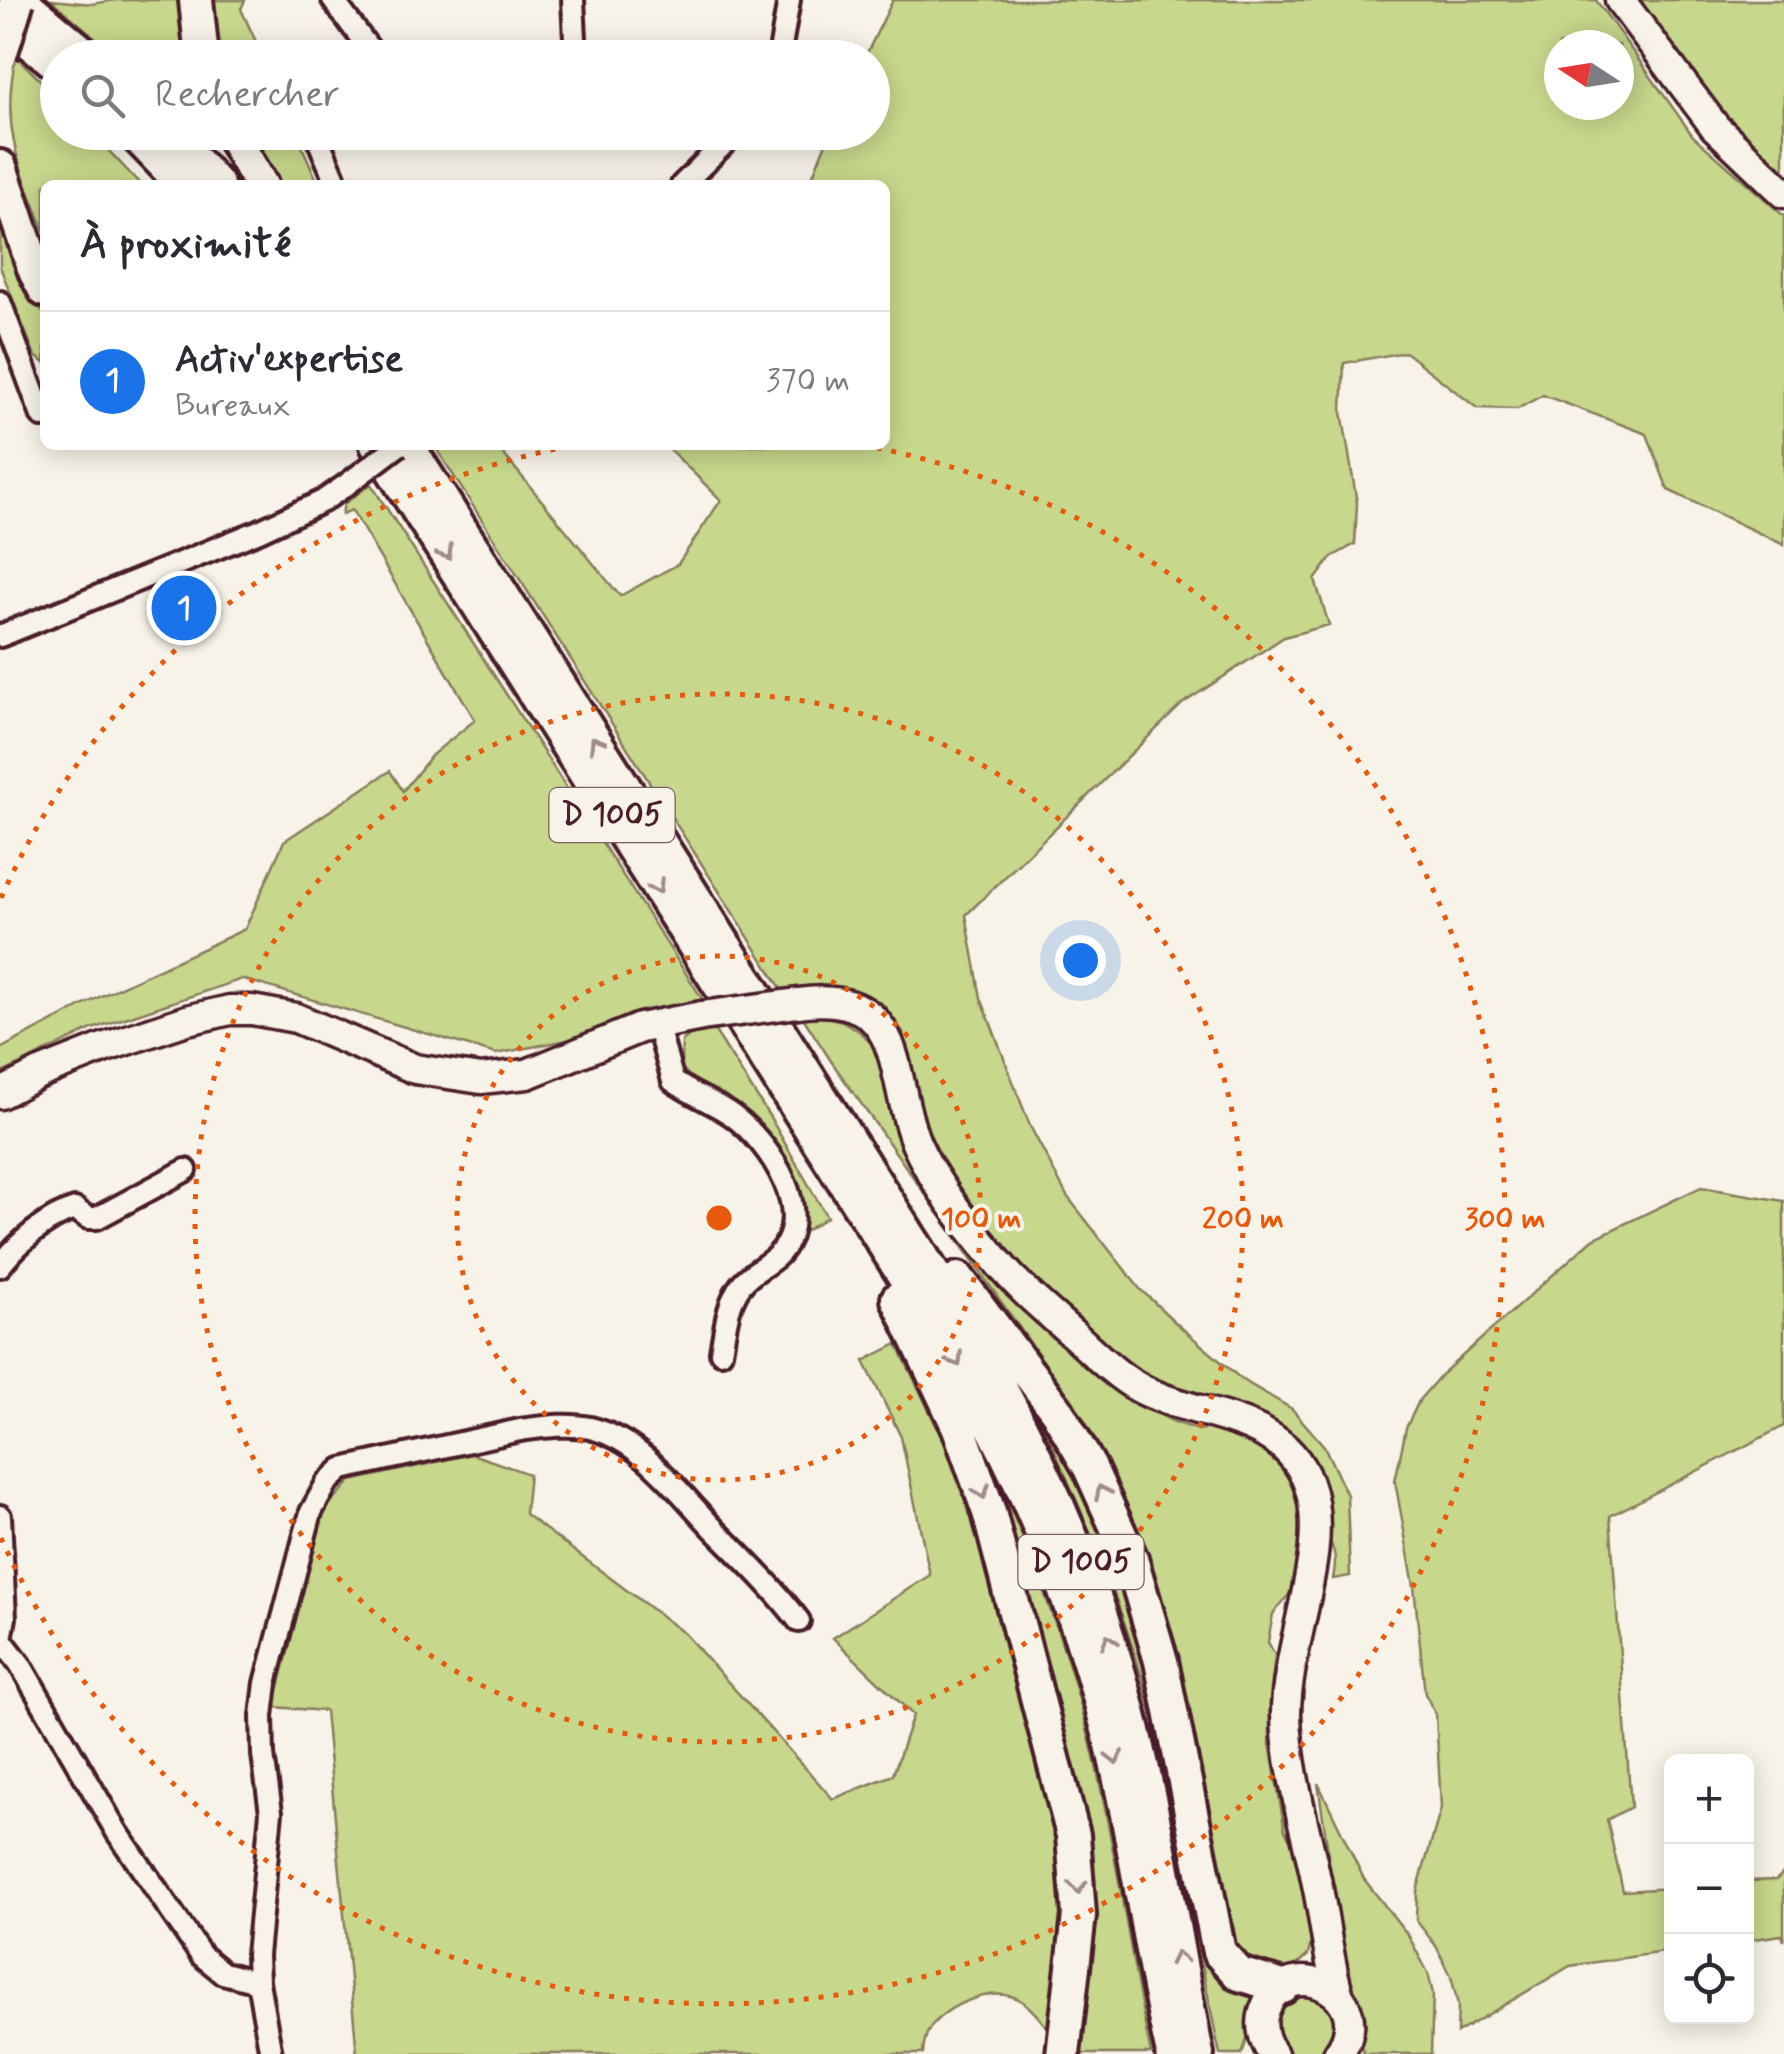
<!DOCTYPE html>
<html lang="fr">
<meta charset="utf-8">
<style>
:root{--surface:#fff;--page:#f2f2f3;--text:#2b2b33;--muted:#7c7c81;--line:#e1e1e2;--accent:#1a73e8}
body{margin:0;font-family:Mynerve,sans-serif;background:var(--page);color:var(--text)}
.controls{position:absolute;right:30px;bottom:30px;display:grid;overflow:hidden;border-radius:15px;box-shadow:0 5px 25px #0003}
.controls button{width:90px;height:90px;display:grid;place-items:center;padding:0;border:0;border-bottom:2px solid var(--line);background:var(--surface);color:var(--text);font:50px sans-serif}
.compass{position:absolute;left:1544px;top:30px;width:90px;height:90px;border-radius:50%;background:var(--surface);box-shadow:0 5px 25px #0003;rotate:282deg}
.you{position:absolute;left:1080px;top:960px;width:35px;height:35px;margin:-25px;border:8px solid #fff;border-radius:50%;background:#1a73e8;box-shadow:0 0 0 15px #1a73e833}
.badge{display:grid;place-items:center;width:65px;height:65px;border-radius:50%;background:var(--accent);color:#fff;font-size:32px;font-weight:700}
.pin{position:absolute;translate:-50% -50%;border:5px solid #fff;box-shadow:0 2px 10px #0006}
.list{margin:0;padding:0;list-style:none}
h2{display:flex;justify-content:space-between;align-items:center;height:130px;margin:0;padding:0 40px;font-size:42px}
h2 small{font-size:32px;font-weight:400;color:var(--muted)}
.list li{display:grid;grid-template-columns:65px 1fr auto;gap:30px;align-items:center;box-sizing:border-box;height:140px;padding:0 40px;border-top:2px solid var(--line)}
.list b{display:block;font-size:38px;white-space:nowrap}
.list p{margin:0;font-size:32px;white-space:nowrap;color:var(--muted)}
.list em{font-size:32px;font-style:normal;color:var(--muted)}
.icon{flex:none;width:55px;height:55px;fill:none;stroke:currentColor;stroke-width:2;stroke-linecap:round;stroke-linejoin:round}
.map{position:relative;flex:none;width:1784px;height:2054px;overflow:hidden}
.search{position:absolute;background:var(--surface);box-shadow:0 5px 25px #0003;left:40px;top:40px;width:850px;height:110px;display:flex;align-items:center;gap:25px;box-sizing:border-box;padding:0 35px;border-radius:55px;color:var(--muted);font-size:38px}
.panel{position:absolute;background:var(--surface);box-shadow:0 5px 25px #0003;left:40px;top:180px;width:850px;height:270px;border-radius:15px}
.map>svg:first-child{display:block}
.green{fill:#c7d78b;stroke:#887b5b;stroke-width:2.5;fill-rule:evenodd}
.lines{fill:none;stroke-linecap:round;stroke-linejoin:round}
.minor-casing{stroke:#4a1f2b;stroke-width:28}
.secondary-casing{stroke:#4a1f2b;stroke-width:35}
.trunk-casing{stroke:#4a1f2b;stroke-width:40}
.minor{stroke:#f7f3e8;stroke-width:20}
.secondary{stroke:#f7f3e8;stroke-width:28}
.trunk{stroke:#f7f3e8;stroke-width:32}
.minor-bridge-casing{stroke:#4a1f2b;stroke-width:28;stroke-linecap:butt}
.secondary-bridge-casing{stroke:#4a1f2b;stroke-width:35;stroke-linecap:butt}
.trunk-bridge-casing{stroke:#4a1f2b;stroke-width:40;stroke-linecap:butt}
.minor-bridge{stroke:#f7f3e8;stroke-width:20}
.secondary-bridge{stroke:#f7f3e8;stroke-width:28}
.trunk-bridge{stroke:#f7f3e8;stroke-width:32}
.oneway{stroke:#a0898a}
.ring{fill:none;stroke:#e8590c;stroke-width:5;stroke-dasharray:5 10}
.labels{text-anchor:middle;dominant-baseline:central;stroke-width:8;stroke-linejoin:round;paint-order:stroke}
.shield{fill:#f7f3e8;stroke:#7e5f64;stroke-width:2.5}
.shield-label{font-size:32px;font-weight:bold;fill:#4a1f2b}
.centre{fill:#e8590c;stroke:#f7f3e8;stroke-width:5}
.ring-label{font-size:30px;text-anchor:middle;font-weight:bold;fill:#e8590c;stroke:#f7f3e8;stroke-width:8;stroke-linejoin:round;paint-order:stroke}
</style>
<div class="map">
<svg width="1784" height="2054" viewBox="0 0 1784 2054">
<rect width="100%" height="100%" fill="#f7f3e8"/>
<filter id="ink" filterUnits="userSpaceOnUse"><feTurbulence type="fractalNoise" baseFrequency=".01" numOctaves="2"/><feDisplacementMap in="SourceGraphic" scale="20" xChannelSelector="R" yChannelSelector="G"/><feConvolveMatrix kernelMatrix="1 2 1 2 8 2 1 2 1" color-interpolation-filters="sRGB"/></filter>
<g filter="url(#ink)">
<path class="green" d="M51,0l41,4 23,-4h74l6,57h-77z
M210,0h35l-4,9 22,48h-46z
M893,0h703l97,136 91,80v329l-116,-55 -21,-56 -104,-39 -26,14 -40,-1 -72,-56 -61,11 -2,49 15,91 -2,41 -23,13 -17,23 14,45 -45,12 -102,67 -216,211 15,83 49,128 37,70 73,93 37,35 64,55 51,30 32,37 23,49 3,81 -17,3c6,-32 -3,-30 -10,-57 -3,-14 -4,-29 -5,-44l-194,-115 -93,-82 -32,-35 -69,-104 -27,-109 -19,-28 -20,-11 -24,-6 -56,5 -350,-548h62l124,151 58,-32 43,-64 -56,-55h220v-260h-76l18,-45 -3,-7 48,-1v-74l-7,-1zM1559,45h60v60h-60z
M1634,0h150v169l-50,-38z
M16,56l41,41 1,35 34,1 49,52h-96v47c-26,-66 -45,-105 -29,-176z
M246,133h50l23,52h-41z
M0,217l27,72 18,27v47l-10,-7 -35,-89z
M371,484l334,519 -56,9 -40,12 -26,13 -87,17 -254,-75 -150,50 -92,45v-25l101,-53 144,-67 39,-88 106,-70 13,20 29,-36 43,-35 -123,-210 -10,4 2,-10z
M802,1016h21l19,5 17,10 15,15 14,37 15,68 77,112 24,27 123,108 47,24 25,8 23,-4 39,15 30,30 13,39 -8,76 -23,28 -5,28 7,13 -5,45v44l15,87 16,25 12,79 -5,20 -20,18 -51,-13 -59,-287 -135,-312 -212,-300z
M713,1028l58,91 56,98 -22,14 -16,-52 -108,-112 1,-26 12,-9z
M1701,1187l83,14v225l-174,90 21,291 -24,13 16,71 48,-3v63l-101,15 -113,67 1,-28 -7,-29 -15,-30 -20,-26 1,-29 24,-83 -5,-93 -11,-21 -11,-108 -19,-105 11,-53 14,-29 21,-24 152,-136z
M897,1344l59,123 28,85 83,319 -13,166c-11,-14 -23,-32 -38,-39 -26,-11 -66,6 -84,27 -7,9 -8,18 -9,29h-566l-32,-343 -51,-4 49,-196 28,-30 121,-27 57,20 -4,40 160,120 148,165 60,-24 20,-60 -80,-77 97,-63 -29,-138 -37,-76z
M1024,1382h4l105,205 76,354 54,51 -21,62h-22c-26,-117 -41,-236 -71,-352 -30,-111 -78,-215 -125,-320z
M974,1429c49,102 91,206 117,316 25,102 38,206 60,309h-79l14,-111z
M1318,1783l46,96 44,56 20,38 5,21 -2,60h-66l-6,-12 -34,-169 4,-14z
M1784,1872v69l-2,-6 -35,5v-59l29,-1z
M1274 2025a31 31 0 1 1 62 0a31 31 0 1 1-62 0Z"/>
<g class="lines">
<g class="minor-casing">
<path id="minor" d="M333,0l43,58
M573,0l3,58
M779,58l10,-58
M315,132l19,45
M682,185l54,-53
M0,302l42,114
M0,636l259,-105 64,-30 23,-16
M657,1024l16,57c19,14 41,21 60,35 37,27 85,99 44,140 -11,10 -27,17 -36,29 -14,18 -16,45 -20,67
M0,1266c17,-22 47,-49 75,-57l13,9h9l89,-48
M0,1516l5,102 -4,21
M0,1638l20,26 97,168 84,123 22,18 35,9 13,72
M258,1982l-1,-27 14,-143 -8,-57 -1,-39 4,-33 45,-171 16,-29 15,-14 178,-39c23,-3 47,-7 70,-2 52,12 90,66 125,102 30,30 59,58 84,91"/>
</g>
<g class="secondary-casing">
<path id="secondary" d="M1620,0l95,127 69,66
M798,1003c111,-15 90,72 118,140 18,41 52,84 81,118 22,27 50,50 76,73 19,17 37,36 58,49 57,37 150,26 177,100 24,63 -22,161 -22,231 1,56 20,115 31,170 8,37 11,76 22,112
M0,1094l40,-21 63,-25 84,-28 43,-10h22l44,8 119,51 66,10 46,-5 113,-46 62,-12
M1273,2054c-10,-14 -14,-29 -8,-45 23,-60 116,-13 73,45"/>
</g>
<g class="trunk-casing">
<path id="trunk" d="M20,0l69,58
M196,0l6,58
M0,17l58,48
M133,132l51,53
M168,132l49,53
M230,132l31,53
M0,167l35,104 10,19
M377,445l561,884c83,137 145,285 180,442 21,94 33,189 55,283
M407,445l547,862c76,126 139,261 175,404 29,113 45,229 68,343
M958,1279l99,132 33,57 41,91 30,102 58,291 20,22 44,13
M898,1299l61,129 30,84 84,323 6,80 -16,139"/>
</g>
<use href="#minor" class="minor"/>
<use href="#secondary" class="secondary"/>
<use href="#trunk" class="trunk"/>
<g class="minor-bridge-casing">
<path id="minor-bridge" d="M346,485l53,-40"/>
</g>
<g class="secondary-bridge-casing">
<path id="secondary-bridge" d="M702,1016l96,-13"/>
</g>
<g class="trunk-bridge-casing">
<path id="trunk-bridge" d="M0,55l17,-55"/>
</g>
<use href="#minor-bridge" class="minor-bridge"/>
<use href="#secondary-bridge" class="secondary-bridge"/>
<use href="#trunk-bridge" class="trunk-bridge"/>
</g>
<defs><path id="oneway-chevron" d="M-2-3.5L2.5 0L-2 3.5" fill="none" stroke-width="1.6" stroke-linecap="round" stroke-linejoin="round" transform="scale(2.5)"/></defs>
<g class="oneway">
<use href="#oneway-chevron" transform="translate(446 553) rotate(58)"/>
<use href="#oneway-chevron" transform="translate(596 743) rotate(-122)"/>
<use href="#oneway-chevron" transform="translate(657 887) rotate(58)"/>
<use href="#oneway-chevron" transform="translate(956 1360) rotate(59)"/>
<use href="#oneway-chevron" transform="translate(982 1492) rotate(71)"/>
<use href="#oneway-chevron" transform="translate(1102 1492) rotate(-116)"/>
<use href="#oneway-chevron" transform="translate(1109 1641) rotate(-108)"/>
<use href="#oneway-chevron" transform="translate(1115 1758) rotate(76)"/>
<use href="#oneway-chevron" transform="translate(1078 1887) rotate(87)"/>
<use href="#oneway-chevron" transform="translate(1178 1958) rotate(-101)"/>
</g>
</g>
<g class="ring">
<circle cx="719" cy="1218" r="262"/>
<circle cx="719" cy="1218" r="524"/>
<path d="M1 898A786 786 0 0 1 576 445M862 445A786 786 0 1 1 1 1538"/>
</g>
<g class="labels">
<g class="shield">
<rect x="549.5" y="788" width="125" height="54" rx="8"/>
<rect x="1018.5" y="1535" width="125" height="54" rx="8"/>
</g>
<g class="shield-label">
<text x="612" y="815">D 1005</text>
<text x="1081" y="1562">D 1005</text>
</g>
</g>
<circle cx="719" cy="1218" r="15" class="centre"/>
<g class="ring-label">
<text x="981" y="1228">100 m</text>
<text x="1243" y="1228">200 m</text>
<text x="1505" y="1228">300 m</text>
</g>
</svg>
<div class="controls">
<button>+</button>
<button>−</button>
<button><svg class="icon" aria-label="locate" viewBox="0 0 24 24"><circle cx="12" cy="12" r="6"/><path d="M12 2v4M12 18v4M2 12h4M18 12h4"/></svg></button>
</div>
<svg class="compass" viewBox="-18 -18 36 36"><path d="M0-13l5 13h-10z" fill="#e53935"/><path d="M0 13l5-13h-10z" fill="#7c7c81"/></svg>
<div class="you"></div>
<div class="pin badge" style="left:184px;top:608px">1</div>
<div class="search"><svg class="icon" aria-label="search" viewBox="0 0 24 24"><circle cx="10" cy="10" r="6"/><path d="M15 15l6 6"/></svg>Rechercher</div>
<section class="panel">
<h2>À proximité<small></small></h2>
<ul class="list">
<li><span class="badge">1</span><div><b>Activ'expertise</b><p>Bureaux</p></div><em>370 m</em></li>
</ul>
</section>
</div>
